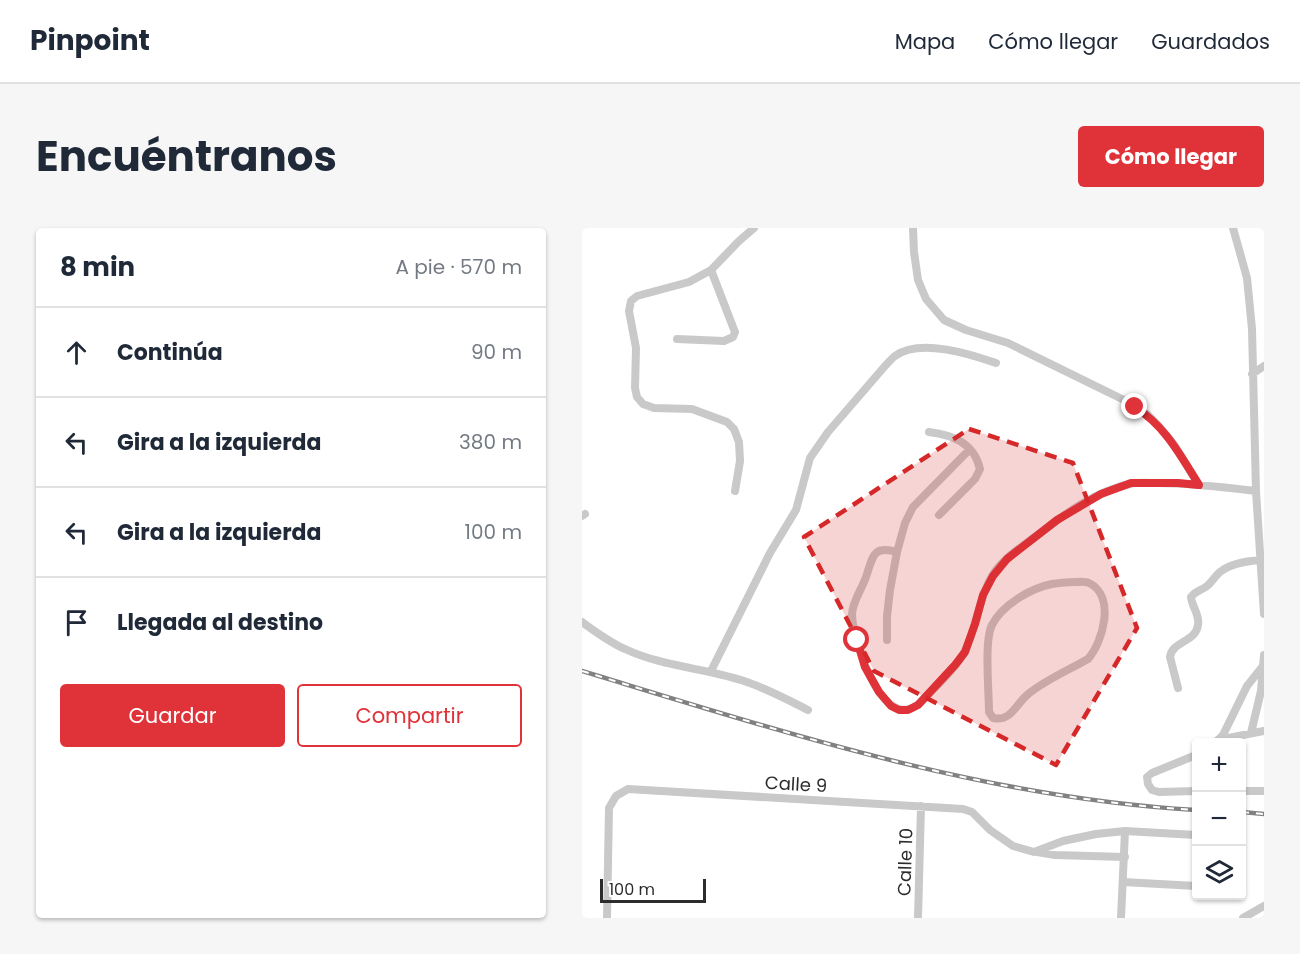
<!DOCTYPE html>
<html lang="es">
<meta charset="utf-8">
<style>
:root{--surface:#fff;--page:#f6f6f7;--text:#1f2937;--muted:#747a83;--line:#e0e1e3;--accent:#df3239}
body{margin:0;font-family:Poppins,sans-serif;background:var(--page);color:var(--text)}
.controls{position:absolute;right:18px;bottom:18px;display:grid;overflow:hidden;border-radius:6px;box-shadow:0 2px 4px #0004}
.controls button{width:54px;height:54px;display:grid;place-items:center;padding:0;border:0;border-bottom:2px solid var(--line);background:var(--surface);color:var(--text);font:30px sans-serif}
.scale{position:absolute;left:18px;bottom:15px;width:106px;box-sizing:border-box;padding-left:6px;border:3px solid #2c2c2c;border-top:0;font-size:16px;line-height:21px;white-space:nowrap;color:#2c2c2c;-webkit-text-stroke:4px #fff;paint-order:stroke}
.stop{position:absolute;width:18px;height:18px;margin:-14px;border:4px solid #df3239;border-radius:50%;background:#fff}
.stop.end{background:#df3239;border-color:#fff;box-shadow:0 2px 6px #0008}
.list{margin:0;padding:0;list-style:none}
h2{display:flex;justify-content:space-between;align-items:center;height:78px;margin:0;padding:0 24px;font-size:26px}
h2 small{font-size:20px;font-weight:400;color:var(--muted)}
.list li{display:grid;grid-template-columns:39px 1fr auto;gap:18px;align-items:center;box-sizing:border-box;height:90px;padding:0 24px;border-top:2px solid var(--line)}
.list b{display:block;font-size:22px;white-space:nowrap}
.list em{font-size:20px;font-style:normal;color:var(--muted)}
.actions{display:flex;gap:12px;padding:18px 24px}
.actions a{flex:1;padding:14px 0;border:2px solid var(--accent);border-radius:6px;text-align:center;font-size:21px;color:var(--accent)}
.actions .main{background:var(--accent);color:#fff}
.icon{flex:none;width:33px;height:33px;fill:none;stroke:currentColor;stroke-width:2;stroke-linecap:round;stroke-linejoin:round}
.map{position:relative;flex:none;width:682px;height:690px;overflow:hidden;border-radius:6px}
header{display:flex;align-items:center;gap:36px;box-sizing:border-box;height:84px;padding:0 30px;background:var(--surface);border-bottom:2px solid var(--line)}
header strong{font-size:28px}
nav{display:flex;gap:33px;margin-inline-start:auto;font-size:21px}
.intro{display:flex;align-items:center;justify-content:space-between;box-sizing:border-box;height:144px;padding:0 36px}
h1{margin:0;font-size:42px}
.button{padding:15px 27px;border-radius:6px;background:var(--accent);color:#fff;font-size:21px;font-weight:700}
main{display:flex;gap:36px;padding:0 36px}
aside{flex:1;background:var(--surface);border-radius:6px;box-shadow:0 2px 4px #0004}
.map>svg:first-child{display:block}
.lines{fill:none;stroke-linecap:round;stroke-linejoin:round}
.street{stroke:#c9c9c9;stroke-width:8}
.rail-casing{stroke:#818181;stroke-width:4.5}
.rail{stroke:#fff;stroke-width:2;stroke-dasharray:7;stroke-linecap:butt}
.route{stroke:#df3239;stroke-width:8}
.marked{fill:#d62828;fill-opacity:0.2;stroke:#d62828;stroke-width:4.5;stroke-dasharray:12 8;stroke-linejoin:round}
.labels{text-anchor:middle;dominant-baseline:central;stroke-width:6;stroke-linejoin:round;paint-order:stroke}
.street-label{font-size:18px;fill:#2c2c2c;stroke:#fff}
</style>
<header>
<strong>Pinpoint</strong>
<nav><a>Mapa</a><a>Cómo llegar</a><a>Guardados</a></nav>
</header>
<div class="intro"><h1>Encuéntranos</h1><a class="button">Cómo llegar</a></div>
<main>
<aside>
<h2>8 min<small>A pie · 570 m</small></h2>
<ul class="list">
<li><svg class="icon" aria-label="ahead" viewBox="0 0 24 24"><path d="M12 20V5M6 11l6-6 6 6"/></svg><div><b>Continúa</b></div><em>90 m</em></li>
<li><svg class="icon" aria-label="left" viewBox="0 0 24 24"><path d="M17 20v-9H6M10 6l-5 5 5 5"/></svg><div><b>Gira a la izquierda</b></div><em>380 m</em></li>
<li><svg class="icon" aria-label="left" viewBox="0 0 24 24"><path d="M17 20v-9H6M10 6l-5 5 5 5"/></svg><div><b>Gira a la izquierda</b></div><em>100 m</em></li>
<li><svg class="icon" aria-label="arrive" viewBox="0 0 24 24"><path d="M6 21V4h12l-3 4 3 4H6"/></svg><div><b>Llegada al destino</b></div></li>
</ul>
<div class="actions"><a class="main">Guardar</a><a>Compartir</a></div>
</aside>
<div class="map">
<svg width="682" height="690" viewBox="0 0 682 690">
<rect width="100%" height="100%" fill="#fff"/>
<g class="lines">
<path class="street" d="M331,0l1,24 4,28 8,19 18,21 22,10 42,13 114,56 26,16 10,10 17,21 24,39
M651,0l14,50 5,51 4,162 8,123
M95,111l47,2 9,-4 2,-5 -2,-5 -22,-57
M670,146l12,-8
M347,204c24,3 45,11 51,37l-5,10 -36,36
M153,263l5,-30 -1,-19 -5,-13 -7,-7 -35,-13 -38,-1 -11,-4 -6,-7 -2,-9 1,-40 -7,-37 2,-10 6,-5 52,-14 22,-12 28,-29 15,-13
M0,288l3,-2
M315,324c-25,-7 -24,5 -31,25 -4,12 -14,25 -14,38 1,27 33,126 71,85 12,-13 33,-32 41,-47 13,-25 14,-54 28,-77 11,-18 31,-30 47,-42 27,-21 57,-43 91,-50 8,-2 18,-1 27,-1 33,0 66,4 99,8
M493,354c4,0 10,-1 14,1 27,13 14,59 -1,76 -19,11 -47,23 -62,37 -11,10 -16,26 -33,22l-4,-6c0,-20 -5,-72 3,-87 10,-20 39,-37 60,-41 7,-1 15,-2 23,-2z
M0,394c14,10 27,20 43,27 36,17 78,19 116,31 23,7 45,19 67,30
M305,412v-24l3,-26 7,-38 8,-29 8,-16 57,-58
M129,443l59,-118 26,-43 14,-52 18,-26 57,-66c3,-3 7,-8 10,-10 25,-18 75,-2 101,7
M596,460l-8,-31c2,-16 26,-15 28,-32 2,-10 -6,-18 -7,-28 5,-7 10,-6 16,-11 5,-4 8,-10 13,-14 11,-9 27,-11 41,-12
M669,505l10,-42 2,-24
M636,512l46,-9
M634,514l7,-7 24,-49 16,-20 1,-11
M614,527l-44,18 -5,4 1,7 4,6 7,2 37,-1
M660,563h22
M455,624l18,3 70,2
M541,654l73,4
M25,690l2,-110 7,-12 12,-7 335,20 9,3 18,18 23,16 21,6 29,-11 33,-7 29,-3 71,4
M336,690l3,-112
M539,690l4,-87
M661,690l21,-12"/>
<g class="rail-casing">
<path id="rail" d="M0,443c201,61 404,127 614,139
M660,584l22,2"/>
</g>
<use href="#rail" class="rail"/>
</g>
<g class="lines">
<path class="route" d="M275,412l8,27 14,25 12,14 8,4h9l10,-5 37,-40 10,-13 10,-28 8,-29 10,-19 14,-17 50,-39 44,-26 30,-11h47l21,2c-19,-30 -33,-58 -64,-78"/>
</g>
<path class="marked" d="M387,201l104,34 64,165 -81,137 -182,-94 -70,-134z"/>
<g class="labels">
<g class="street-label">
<text transform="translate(214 556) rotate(3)">Calle 9</text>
<text transform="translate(323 634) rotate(-88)">Calle 10</text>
</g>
</g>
</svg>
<div class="controls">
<button>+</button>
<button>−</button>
<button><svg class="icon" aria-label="layers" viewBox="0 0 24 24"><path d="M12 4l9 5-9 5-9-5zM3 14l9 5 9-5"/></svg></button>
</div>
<div class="scale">100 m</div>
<div class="stop" style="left:275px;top:412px"></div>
<div class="stop end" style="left:553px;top:179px"></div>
</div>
</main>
